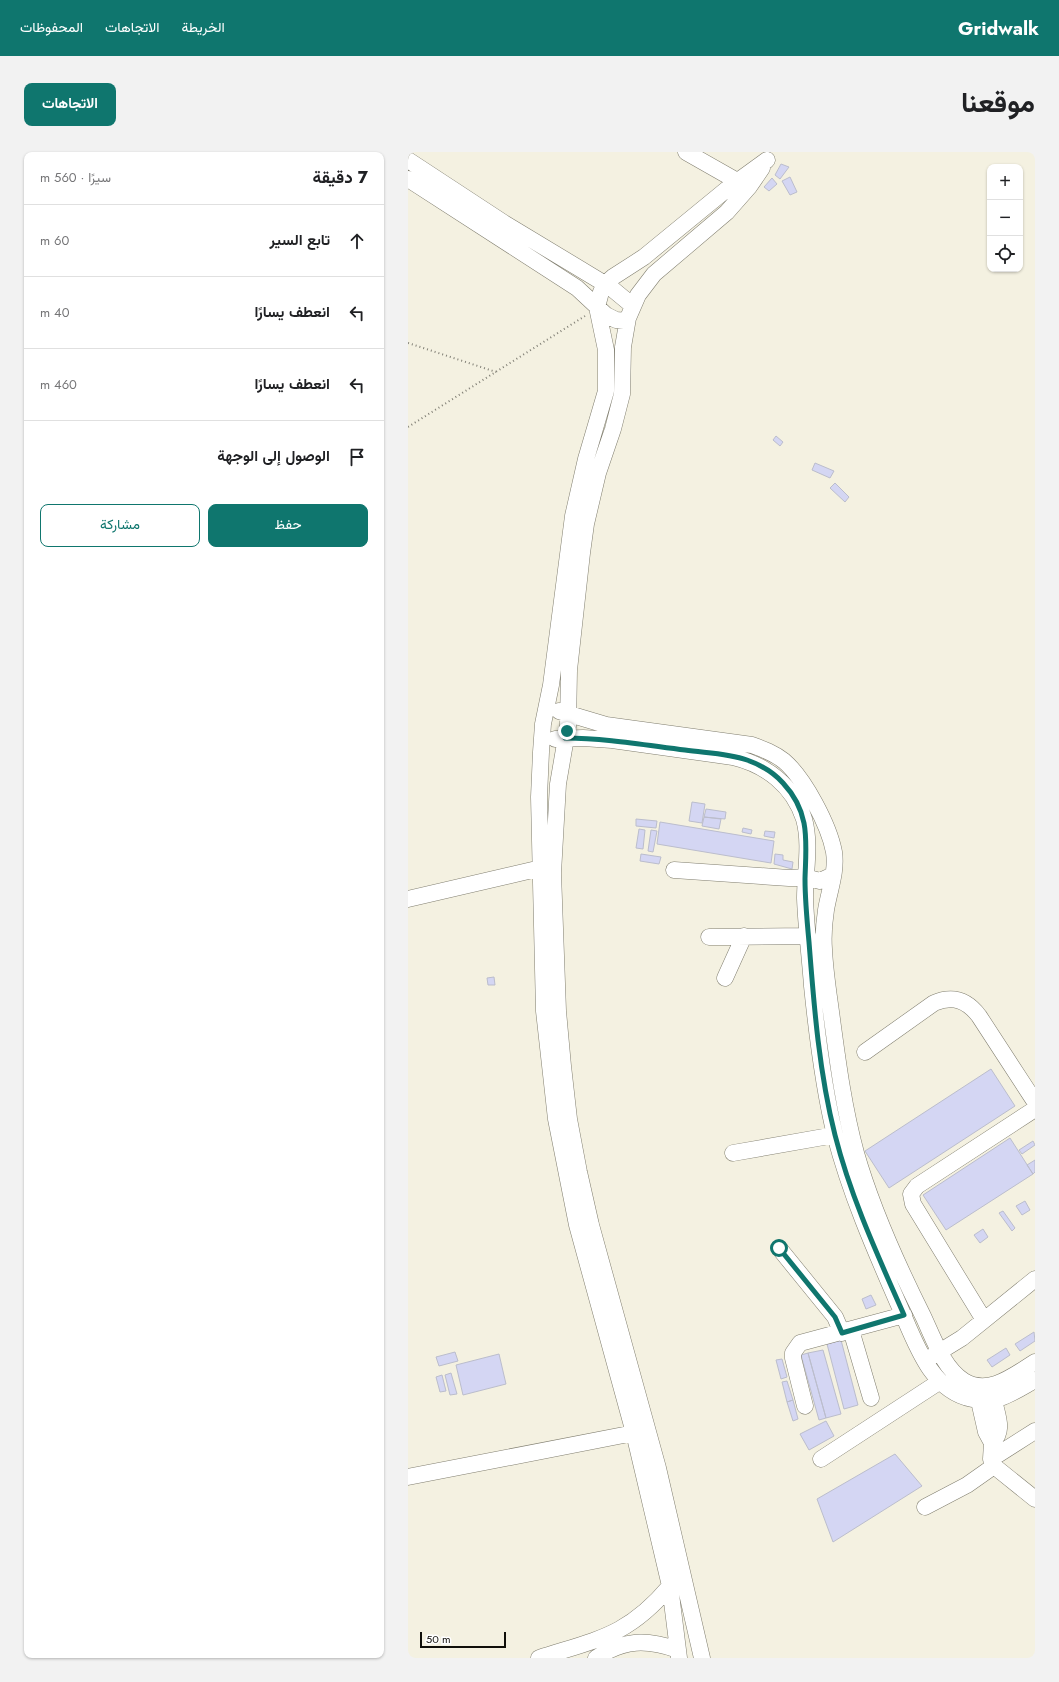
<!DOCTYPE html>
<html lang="ar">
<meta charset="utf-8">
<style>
:root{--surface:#fff;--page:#f2f2f2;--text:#202124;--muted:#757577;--line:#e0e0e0;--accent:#0f766e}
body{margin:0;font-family:Jost,Vazirmatn,sans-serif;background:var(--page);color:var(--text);direction:rtl}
.controls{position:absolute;right:12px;top:12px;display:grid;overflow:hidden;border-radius:8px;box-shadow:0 1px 3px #0004}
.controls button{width:36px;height:36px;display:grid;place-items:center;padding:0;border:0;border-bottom:1px solid var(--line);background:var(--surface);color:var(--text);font:20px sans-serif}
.scale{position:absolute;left:12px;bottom:10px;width:86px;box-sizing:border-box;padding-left:4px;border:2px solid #100f0a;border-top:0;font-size:11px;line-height:14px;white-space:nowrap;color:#100f0a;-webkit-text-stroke:3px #fff;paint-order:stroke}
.stop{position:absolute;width:12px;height:12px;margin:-9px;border:3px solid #0f766e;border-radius:50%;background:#fff}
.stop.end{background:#0f766e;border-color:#fff;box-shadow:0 1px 4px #0008}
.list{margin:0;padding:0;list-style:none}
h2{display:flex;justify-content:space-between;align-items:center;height:52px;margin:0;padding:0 16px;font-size:17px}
h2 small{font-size:13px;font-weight:400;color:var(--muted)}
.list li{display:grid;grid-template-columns:26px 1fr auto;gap:12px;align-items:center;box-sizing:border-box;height:72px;padding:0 16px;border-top:1px solid var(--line)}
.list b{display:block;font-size:15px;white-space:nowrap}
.list em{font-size:13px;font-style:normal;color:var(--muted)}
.actions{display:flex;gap:8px;padding:12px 16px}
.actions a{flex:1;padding:9px 0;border:1px solid var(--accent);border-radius:8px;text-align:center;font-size:14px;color:var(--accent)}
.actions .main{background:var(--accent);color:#fff}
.icon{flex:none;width:22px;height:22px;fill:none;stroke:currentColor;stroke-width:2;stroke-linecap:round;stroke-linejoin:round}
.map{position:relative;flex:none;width:627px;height:1506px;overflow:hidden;direction:ltr;border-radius:8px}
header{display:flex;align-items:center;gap:24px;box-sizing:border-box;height:56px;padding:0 20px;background:var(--accent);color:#fff}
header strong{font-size:19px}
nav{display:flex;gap:22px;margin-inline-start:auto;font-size:14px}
.intro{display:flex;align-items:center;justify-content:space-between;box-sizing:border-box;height:96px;padding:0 24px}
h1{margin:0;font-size:28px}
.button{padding:10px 18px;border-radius:8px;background:var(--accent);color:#fff;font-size:14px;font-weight:700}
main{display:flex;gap:24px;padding:0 24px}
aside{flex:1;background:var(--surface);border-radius:8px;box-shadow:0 1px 3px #0004}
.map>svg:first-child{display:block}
.building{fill:#d4d6f3;stroke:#bbbdcc}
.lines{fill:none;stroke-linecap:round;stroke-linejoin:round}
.minor-casing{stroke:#807e6f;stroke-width:17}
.path{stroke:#828076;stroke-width:2;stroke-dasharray:1 3;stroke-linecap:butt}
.minor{stroke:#fff;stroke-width:16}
.route{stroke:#0f766e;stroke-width:5}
</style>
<header>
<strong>Gridwalk</strong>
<nav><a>الخريطة</a><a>الاتجاهات</a><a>المحفوظات</a></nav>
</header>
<div class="intro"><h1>موقعنا</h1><a class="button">الاتجاهات</a></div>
<main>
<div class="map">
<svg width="627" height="1506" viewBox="0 0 627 1506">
<rect width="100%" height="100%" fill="#f4f1e1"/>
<path class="building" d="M373,12l8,3 -9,12 -5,-4z
M382,25l7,15 -7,3 -8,-14z
M364,26l5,6 -8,7 -5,-4z
M368,284l7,6 -3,4 -7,-6z
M407,311l19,8 -4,7 -18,-8z
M427,331l14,14 -4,5 -15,-14z
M284,650l13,2 -3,19 -13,-2z
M298,657l20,3 -1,7 -21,-2z
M296,665l17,2 -2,10 -17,-3z
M228,667l21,2 -1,7 -20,-2z
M252,670l114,19 -3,22 -114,-19z
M335,676l9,2 -1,4 -9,-2z
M231,677l6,1 -2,19 -7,-1z
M243,678l6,1 -4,21 -5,-1z
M357,679l10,1 -1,6 -10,-2z
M233,702l20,3 -2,7 -19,-3z
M367,702l8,1v5l10,2 -1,7 -18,-5z
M86,825l1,8h-7l-1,-7z
M583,917l24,37 -126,82 -24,-37z
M602,986l23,36 -87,56 -23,-35z
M625,989l2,4 -13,9 -3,-4z
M627,1008v12l-2,2 -6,-9z
M617,1049l5,9 -8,5 -6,-9z
M595,1059l12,17 -3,3 -13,-18z
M575,1077l5,8 -8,6 -6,-8z
M463,1143l5,10 -10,4 -4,-10z
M626,1180l1,9 -15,10 -5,-7z
M433,1188l17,65 -14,4 -17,-65z
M598,1196l4,7 -18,12 -5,-7z
M415,1198l18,64 -15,4 -18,-65z
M47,1200l3,9 -19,5 -3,-9z
M400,1201l18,65 -7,2 -18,-65z
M91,1202l7,30 -43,11 -7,-30z
M374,1207l5,18 -6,2 -5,-19z
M43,1221l6,21 -7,1 -5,-20z
M34,1223l4,16 -6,1 -4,-15z
M379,1229l6,19 -6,2 -5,-20z
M385,1248l5,19 -5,2 -6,-19z
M418,1269l8,15 -25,14 -9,-16z
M487,1302l27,32 -89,56 -16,-43z"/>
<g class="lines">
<g class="minor-casing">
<path id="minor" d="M278,0l51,29
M0,8l96,63 106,64 23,19
M0,27l169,109 29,27 10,5 11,1
M151,559l47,14 146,20c11,4 22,8 32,16 20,17 45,64 50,91 3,20 -5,39 -8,58 -2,13 -3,26 -2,39 1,23 5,47 8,70 6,45 12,90 24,134 16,56 41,111 67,163 10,21 20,52 41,65 25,15 50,-6 71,-19
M147,587l28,-1 29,2 121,17c33,8 60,28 71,62 7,25 1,53 1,79 1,29 5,59 7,88 5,49 11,100 23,149 15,58 39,113 63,168 16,35 31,88 74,96 10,2 19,3 28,-1 12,-4 24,-12 35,-18
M266,718l115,8 16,-1 15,4 13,-6
M0,747l133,-31
M301,785l99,-1
M317,826l19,-42
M457,900l69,-49c19,-8 33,-3 45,13l56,86
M325,1001l102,-18
M371,1096l56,69 7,16
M576,1168l-71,-116 -2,-10 6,-8 118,-77
M443,1178l20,68
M523,1205l31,-19 73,-59
M571,1249l7,31 6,11 -1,16 3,7 41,33
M397,1254l-12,-48v-5l7,-10 104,-28
M584,1291c13,-13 5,-27 2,-43
M413,1307l118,-77
M583,1307l44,-28
M0,1325l226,-44
M517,1355l42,-22 27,-19
M131,1506c59,-19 89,-22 131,-72
M188,1506c28,-19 51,-19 82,-8
M271,1506l-9,-72 -36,-153 -57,-208 -21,-106 -12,-108 -5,-214 2,-45 2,-28 8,-39 22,-169 13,-57 20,-68v-41l-9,-43 4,-15 4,-8 8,-7 31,-20 83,-68 40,-29
M294,1506l-44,-190 -67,-243 -12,-53 -10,-53 -6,-53 -5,-55 -5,-138 5,-89 10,-58 1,-56 13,-117 4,-29 12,-51 15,-44 9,-35 1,-47 5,-29 10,-23 16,-21 73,-62 22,-25 13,-19"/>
</g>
<path class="path" d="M0,191l88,29
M0,275l177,-111"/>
<use href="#minor" class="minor"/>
</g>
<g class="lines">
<path class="route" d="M159,579l-2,7c40,0 80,7 120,12 21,3 43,3 62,10 14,5 27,13 36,23 28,30 23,59 22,96 0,21 2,42 4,63 5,64 10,130 26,193 16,63 43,121 69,180l-62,18 -7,-16 -56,-69"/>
</g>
</svg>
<div class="controls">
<button>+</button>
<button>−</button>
<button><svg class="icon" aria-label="locate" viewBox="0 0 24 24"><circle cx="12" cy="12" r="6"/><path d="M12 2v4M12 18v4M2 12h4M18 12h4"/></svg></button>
</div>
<div class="scale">50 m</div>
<div class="stop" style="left:371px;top:1096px"></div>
<div class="stop end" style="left:159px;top:579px"></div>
</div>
<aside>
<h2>7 دقيقة<small>سيرًا · 560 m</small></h2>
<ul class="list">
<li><svg class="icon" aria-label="ahead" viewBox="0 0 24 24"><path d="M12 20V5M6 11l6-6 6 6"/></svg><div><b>تابع السير</b></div><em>60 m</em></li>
<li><svg class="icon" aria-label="left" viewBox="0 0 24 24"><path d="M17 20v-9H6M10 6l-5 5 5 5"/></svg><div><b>انعطف يسارًا</b></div><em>40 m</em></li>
<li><svg class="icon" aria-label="left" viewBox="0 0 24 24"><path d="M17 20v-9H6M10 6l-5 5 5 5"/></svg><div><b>انعطف يسارًا</b></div><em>460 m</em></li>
<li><svg class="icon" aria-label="arrive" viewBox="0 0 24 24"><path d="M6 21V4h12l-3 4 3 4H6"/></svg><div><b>الوصول إلى الوجهة</b></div></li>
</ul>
<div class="actions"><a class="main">حفظ</a><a>مشاركة</a></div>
</aside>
</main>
